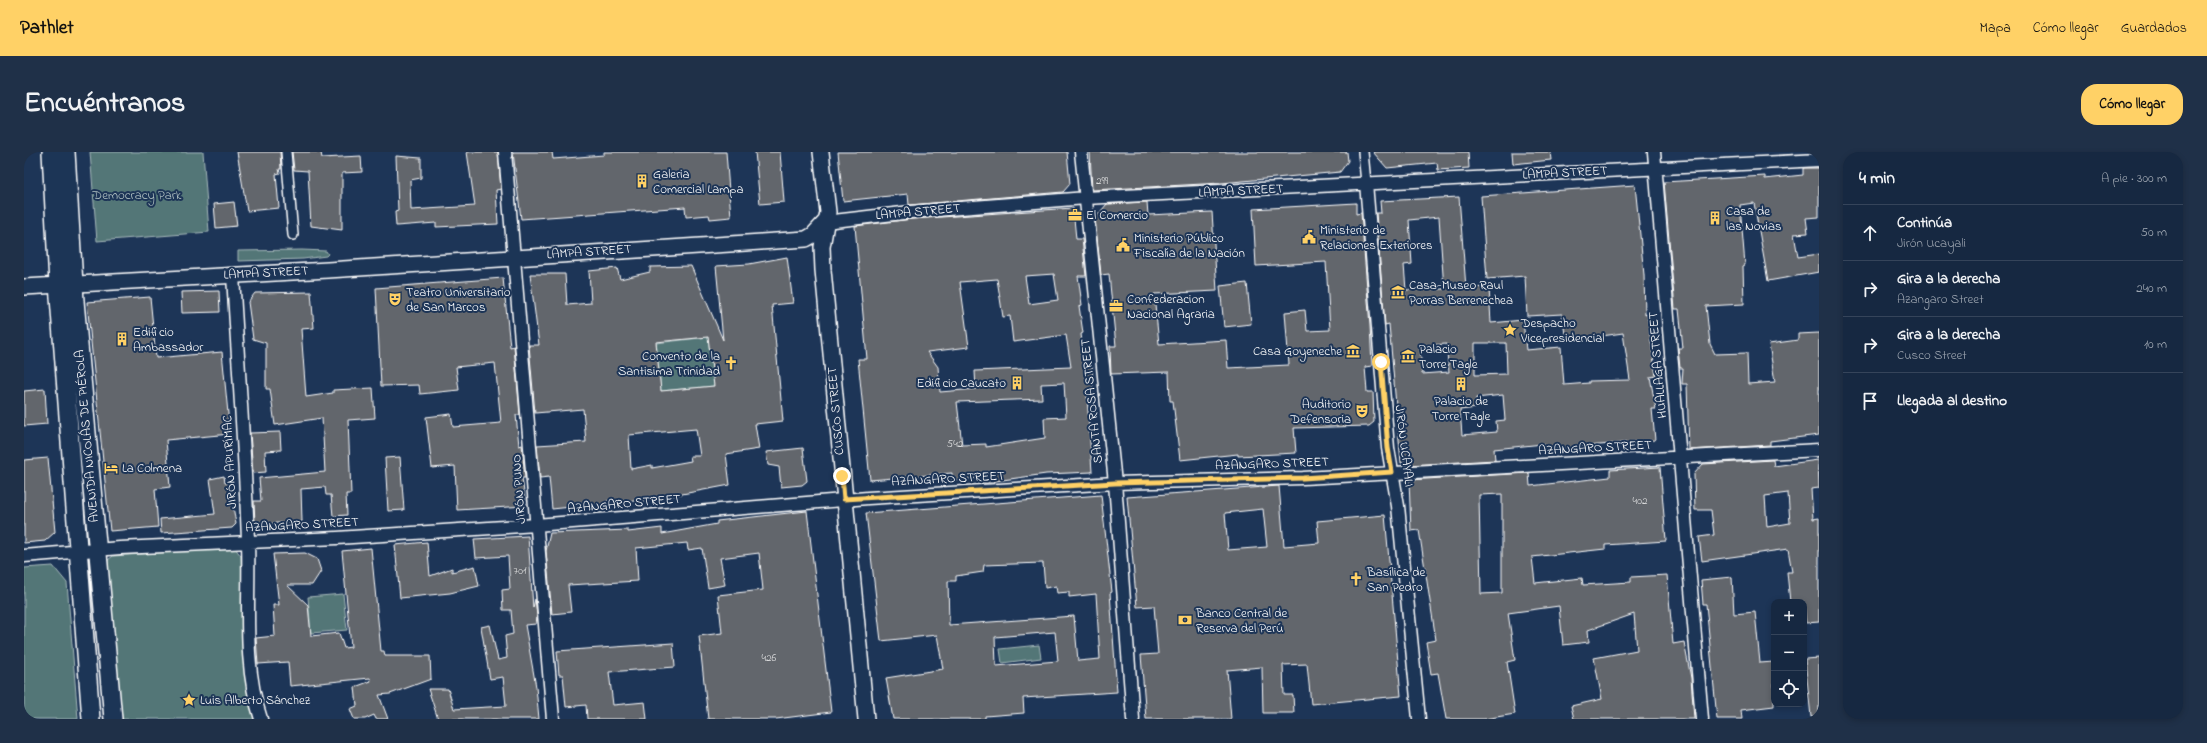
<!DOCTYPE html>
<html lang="es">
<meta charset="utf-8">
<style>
:root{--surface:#162841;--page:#1f3048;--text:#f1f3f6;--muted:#9ea6b1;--line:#35445a;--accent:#ffd166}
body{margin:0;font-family:"Indie Flower",sans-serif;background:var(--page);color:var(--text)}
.controls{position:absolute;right:12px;bottom:12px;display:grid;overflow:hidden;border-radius:8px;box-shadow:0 2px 6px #0003}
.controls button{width:36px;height:36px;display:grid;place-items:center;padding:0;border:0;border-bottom:1px solid var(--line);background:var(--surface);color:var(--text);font:20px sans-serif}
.stop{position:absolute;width:12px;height:12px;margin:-9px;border:3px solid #ffd166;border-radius:50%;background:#fff}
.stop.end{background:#ffd166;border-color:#fff;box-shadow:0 1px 4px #0008}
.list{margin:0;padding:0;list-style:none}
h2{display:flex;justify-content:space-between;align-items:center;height:52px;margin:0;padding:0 16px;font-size:17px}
h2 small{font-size:13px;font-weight:400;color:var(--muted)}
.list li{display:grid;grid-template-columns:26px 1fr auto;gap:12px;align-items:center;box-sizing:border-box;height:56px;padding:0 16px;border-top:1px solid var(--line)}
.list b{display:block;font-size:15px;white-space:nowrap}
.list p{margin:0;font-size:13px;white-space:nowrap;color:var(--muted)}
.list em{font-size:13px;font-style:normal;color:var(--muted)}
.icon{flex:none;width:22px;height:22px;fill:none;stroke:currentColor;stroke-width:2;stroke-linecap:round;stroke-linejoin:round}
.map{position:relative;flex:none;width:1795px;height:567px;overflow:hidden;border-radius:16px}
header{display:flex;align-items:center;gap:24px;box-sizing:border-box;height:56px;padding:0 20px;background:var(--accent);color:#111}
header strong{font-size:19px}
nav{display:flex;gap:22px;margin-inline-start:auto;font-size:14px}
.intro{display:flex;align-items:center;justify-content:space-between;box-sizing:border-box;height:96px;padding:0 24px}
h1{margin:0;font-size:28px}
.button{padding:10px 18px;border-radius:16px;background:var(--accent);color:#111;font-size:14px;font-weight:700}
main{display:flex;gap:24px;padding:0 24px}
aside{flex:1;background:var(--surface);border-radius:16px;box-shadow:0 2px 6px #0003}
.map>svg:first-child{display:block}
.green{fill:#527677;stroke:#a8babb}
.building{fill:#62666c;stroke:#fff;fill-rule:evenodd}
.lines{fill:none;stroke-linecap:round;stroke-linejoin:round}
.pedestrian-casing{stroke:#fff;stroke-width:12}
.minor-casing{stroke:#fff;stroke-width:15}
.tertiary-casing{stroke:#fff;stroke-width:18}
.secondary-casing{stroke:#fff;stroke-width:20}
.pedestrian{stroke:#1d3557;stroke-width:9}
.minor{stroke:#1d3557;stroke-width:12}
.tertiary{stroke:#1d3557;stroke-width:15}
.secondary{stroke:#1d3557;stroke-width:17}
.route{stroke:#ffd166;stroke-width:5}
.labels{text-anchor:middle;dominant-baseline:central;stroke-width:4;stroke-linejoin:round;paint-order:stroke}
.number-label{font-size:11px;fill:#d8d9da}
.street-label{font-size:13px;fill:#fff;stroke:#1d3557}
.poi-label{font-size:13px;fill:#fff;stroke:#1d3557;text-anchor:start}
.park-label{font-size:13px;fill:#b1c1c2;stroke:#1d3557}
</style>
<header>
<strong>Pathlet</strong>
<nav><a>Mapa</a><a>Cómo llegar</a><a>Guardados</a></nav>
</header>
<div class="intro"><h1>Encuéntranos</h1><a class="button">Cómo llegar</a></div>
<main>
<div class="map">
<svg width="1795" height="567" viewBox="0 0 1795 567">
<rect width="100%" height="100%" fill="#1d3557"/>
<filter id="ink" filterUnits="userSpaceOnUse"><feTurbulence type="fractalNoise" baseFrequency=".025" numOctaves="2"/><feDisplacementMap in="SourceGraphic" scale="8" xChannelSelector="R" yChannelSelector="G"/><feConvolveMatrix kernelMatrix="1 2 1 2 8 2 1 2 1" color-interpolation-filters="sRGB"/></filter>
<g filter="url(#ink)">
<path class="green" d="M66,0h113l6,80 -112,9z
M278,98l24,1 2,3 -2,2 -23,3 -65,2v-10z
M684,185l6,49 -53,5 -5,-48z
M207,396h4l6,8 4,116 10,47h-133l-12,-114 -2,-45 5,-4z
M29,414l14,17 11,136h-54v-151z
M319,442l4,36 -36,3 -3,-36z
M1015,493l2,13 -39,5 -2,-14z"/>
<path class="building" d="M213,0h43l1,17h-2l1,4 -4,1 3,34 -32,3z
M268,0h27l2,1 1,5 39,-2 1,16 -20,1v57l-31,-4 -3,-55 -14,-1z
M443,0h31l3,37 -5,1 2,34 -62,3v-4l-40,3 -1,-14 3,-1 -2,-55 25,2v20l-11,2 1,30 64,-4z
M489,0h39l1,7 51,-4v-3h122l5,65 -21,2 -1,-4 -23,2 -1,-10 -164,12z
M731,0h25l4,50 -24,2z
M814,0h229l3,32 -7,8 -154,13 -1,-11 -65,7z
M1066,0h257l1,9 -8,11 -119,11 -129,7z
M1349,0h95l1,16 -31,2 -1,-7 -50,5z
M1488,0h38l1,8 -38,4z
M1779,16h16v49l-13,1 2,15 -14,1 4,23 21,-3v18l-51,9 -14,-78 -14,2 5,60 -2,1 1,38 -38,2 4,38 5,10 32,-1 1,31 27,-2 -6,-38 29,-4v-6l21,-1v102l-49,6v4l-81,5 -2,-66h-5l1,-16h-3l-2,-20h5l-4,-39h-4l-11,-127 101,-6v3l38,-4z
M1611,33l9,90 1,40 2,-1 9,62 -6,1 6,32h-4l3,31 -111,10 -1,-6 -49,5 1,11 -87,5v-3l-7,1 -12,-139 -4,1 -9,-112h5l-1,-12 79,-4 7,91 23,-1 2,36 32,-3 3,30 35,-3 3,38 25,-2v-2l41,-1 -7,-47 -57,8 -4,-27 -35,2 -2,-40 -38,3 -6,-83zM1415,65l5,72 -38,1 -2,-25 8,-1 -3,-44zM1451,191h31l1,31 -32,1zM1422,192l3,28 -27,2 -2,-28zM1479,243l2,25 -9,1 1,11 -35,3 -2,-25 17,-2 -1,-10z
M210,50l3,24 -21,2 -2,-24z
M1123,50l1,13 64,-3 5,79 -63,3 5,50 67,-4 2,28 61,-3 -4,-53 20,-2 2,21 23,-1 -4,-68 -70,4 -3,-57 103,-6v11l5,-1 9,113 2,40 -7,1 2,25h6l1,30 -5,4 -75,2 2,25 -58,3v-2l-58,6 -7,-59h-3l-1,-29 -58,2 -1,-28h6l-7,-72 -8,1 -6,-57 12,-14z
M1049,56l3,31h6l4,37h-8l4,29 -3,1 4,27 -2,1 4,33 7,-1 1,30h-6l5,76 -46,2 -65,9 -1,-5 -28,2v-7l-82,7 -12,-121h9l-12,-133 57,-7zM1030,122l4,26 -29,4 -4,-28zM973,127l6,38 7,-1 3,26 53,-7 5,32 -96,4 1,18 -36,3 -2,-25 -11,-15 42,-5 -9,-65zM1040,231l2,34 -22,1 1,20 -59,9v-3l-24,1 -5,-43 85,-3 -1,-15z
M763,105l6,46 -21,2 11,116 -28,3 4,25 -33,5 4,31 -85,16h-38v7l-17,2v-5l-38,4 -3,-32 -9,1 -3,-33 49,-3 -3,-33 -48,4 -6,-68h10l-9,-71h35l2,31 24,-2 -2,-32 28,-3 3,11 30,-7v-5l41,-1 32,74 -7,-74 33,-2zM684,185l6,49 -53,5 -5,-49zM672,277l4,27h-10l1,5 -39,7v-3l-21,4 -2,-34z
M479,126l7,69 4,-1 6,69h-4l3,31 3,-1 3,33h-3l4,28 -69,4 -2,-44 -23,2 -6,-51 25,-3 2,13 48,-4 -6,-60 -39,4 3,23 -39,4 -1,-9 -38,1 -5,-98z
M1223,131l4,41 -27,3 -4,-41z
M195,139l1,21 -38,1 -1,-21z
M287,140l3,36 -13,1 5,68 27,-4v-3l40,-2 2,30 -27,2 3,74h-5l1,21 -14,1 -2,-21h-5l-1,-8 -24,2 1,33 -47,2 -1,-23h7l-2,-23 66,-6 -3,-54 -47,7 -5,-36h-4v-46l-13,-4 -5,-37 7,-9z
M126,145l6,61 66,-6 8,82 -64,6 4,47 -15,2 3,38 -48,4 -23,-229z
M21,237l2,35 -23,2v-35z
M256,280l1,18 -16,1 1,21 -13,1 -3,-40z
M779,296l4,33 -5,4 -21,2 -2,-20 -11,-2 -2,-13z
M376,305l4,53 -16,1 -3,-53z
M24,306l7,74 -10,9 -21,2v-83z
M1749,308l1,6 44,-6 1,28 -8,1 2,30 6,-1v104l-13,1 -2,-21h-14l-3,-30h5l-4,-23 -86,12 -3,-24 15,-2 -3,-25h-16l-1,-36 9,-10zM1764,341l2,30 -23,4 -2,-31z
M1636,315l6,74 -61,4v4l-73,8 3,26 47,-5 1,7 48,-3v-5l36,-2 6,69 11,-2 7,36 3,41h-120l-3,-13 31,-7 -8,-41 43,-8 -3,-36 -46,16 1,12 -26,3 -4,-39 -51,7 7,47 -8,2 8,52 -31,5h-38l-8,-46 -7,1 -5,-32 10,-2 -17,-110 -8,1 -2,-51 120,-7 1,13 80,-9v-7zM1478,342v99l-21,1 -2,-99z
M200,324l1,7h4l7,41 -4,4 -71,5 -1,-14 55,-5 -5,-35z
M1255,334l5,60 35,-3 -2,-22 68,-6 16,181 -90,8 -4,-40 -24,1 1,30h9l1,18h-31l-1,-46 -35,3 4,49h-85l-5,-64 17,-1 -4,-48 -17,1 -10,-110zM1239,357l4,38 -39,3 -3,-37z
M1077,343l11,97 -2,1 7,99 -94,6 1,15 -39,3v3h-92l-7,-41 57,-9 -6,-34 -56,6 -15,-128zM1019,411l2,25 11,-2 1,7 12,-1v5l27,-3 4,65 -22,2 -4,-45 -125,9 -1,-44h8v-5l27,-4 1,-7zM1031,480l3,29 -62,5 -1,-29z
M783,359l24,201 -55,7h-68l-9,-83 23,-3 -4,-38 45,-5 -4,-37 -39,5 5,27 -17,3 -6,-40 -14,2 -1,-7 -51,5 2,33 -70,4 3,27 -19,2 -6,-63 4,-18 78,-3v2l34,-4v6l55,-10v-3z
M504,384l5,72 2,-9 2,17 -1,8 -11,1 11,62 3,32h-101l-10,-30h20l6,20 52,-3 -3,-29 -13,2 -9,-52 9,-2 8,35 9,-2 -2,-22 8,-2 -2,-24h-8l-1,-20 8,-1 -2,-33 -32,2 -2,-19z
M403,390l3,34 22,-8v4l23,-6 4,20 -29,7 -50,5 -5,-53z
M347,396l10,103h3l1,5h45l1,23 -41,15 -11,1 9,24h-12l-2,-4 -9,4h-11l-4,-10 7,-3 -2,-19 16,-6 -1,-3 -80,8 -2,-24 -30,2 -2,-26 19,-2 -2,-31h6l-6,-51 32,-1 12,6 4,12 -9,14h-25l21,20 3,31 28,-3 5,15 7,-1 -9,-96z
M1708,425l2,37 21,-2 5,51 14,-1v44l-33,4 1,9h-25l-11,-115h-3l-2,-24z
M649,491l2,24 -66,5 4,33 32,-3 2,17h-60l-1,-14 -20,2 -3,-32h-4l-2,-24z
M1795,506v58l-8,1 -6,-58z"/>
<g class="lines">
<g class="pedestrian-casing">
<path id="pedestrian" d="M262,0l7,83
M1339,0l3,31"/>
</g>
<g class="minor-casing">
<path id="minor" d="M481,0l48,567
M1057,0l34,331 18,236
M1630,0l48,567
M1342,31l22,265 10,58 21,213
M801,70l86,-10 175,-14 733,-38
M209,123c5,88 12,177 15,266 2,59 -6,122 13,178
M0,404l96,-8 217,-10 199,-13 332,-27 247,-15 188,-5 516,-28"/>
</g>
<g class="tertiary-casing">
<path id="tertiary" d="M797,0l7,60 -6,35 1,23 43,449
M0,135l304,-17 478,-31 7,-4 12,-13"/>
</g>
<g class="secondary-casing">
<path id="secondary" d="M27,0l7,132 33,435
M42,0l9,149 38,418"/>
</g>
<use href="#pedestrian" class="pedestrian"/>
<use href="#minor" class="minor"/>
<use href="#tertiary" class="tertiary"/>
<use href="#secondary" class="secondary"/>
</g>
</g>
<g class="lines" filter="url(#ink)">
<path class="route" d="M818,324l2,23 271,-16 188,-5 89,-6 -4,-24 -7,-86"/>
</g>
<defs>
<g id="building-bare" transform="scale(1.08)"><path d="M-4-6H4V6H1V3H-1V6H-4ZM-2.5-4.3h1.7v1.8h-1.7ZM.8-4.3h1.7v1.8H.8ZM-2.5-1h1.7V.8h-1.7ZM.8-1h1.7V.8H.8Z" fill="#ffd166" stroke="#1d3557" stroke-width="2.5" paint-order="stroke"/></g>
<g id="office-bare" transform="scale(1.08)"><path d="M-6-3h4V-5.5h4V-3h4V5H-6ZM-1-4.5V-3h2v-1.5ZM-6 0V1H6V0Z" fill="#ffd166" stroke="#1d3557" stroke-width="2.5" paint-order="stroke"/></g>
<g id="civic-bare" transform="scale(1.08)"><path d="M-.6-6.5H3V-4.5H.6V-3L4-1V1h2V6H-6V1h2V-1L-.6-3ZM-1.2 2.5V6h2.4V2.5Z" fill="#ffd166" stroke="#1d3557" stroke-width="2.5" paint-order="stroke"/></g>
<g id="museum-bare" transform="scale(1.08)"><path d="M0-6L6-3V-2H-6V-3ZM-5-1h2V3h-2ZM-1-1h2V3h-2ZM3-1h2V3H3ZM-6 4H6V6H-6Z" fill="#ffd166" stroke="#1d3557" stroke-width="2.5" paint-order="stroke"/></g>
<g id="theatre-bare" transform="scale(1.08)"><path d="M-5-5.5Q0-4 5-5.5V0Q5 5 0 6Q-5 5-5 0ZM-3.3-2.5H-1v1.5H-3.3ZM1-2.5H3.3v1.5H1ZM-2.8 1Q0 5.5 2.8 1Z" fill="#ffd166" stroke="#1d3557" stroke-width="2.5" paint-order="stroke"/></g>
<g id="sight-bare" transform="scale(1.08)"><path d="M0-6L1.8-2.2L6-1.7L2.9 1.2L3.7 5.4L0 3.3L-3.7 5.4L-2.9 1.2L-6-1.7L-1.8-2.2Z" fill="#ffd166" stroke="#1d3557" stroke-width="2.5" paint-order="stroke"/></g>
<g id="church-bare" transform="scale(1.08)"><path d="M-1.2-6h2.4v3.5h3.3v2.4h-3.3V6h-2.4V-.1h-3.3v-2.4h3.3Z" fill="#ffd166" stroke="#1d3557" stroke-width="2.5" paint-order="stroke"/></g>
<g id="hotel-bare" transform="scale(1.08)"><path d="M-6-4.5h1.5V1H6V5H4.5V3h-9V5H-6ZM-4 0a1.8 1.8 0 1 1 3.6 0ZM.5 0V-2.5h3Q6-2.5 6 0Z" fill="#ffd166" stroke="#1d3557" stroke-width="2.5" paint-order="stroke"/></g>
<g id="bank-bare" transform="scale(1.08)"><path d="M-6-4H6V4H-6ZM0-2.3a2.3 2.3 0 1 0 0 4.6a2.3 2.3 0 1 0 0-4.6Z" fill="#ffd166" stroke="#1d3557" stroke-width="2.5" paint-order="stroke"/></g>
</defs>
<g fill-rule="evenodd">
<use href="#building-bare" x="618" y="29"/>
<use href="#office-bare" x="1051" y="63"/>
<use href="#building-bare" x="1691" y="66"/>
<use href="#civic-bare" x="1285" y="85"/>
<use href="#civic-bare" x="1099" y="93"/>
<use href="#museum-bare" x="1374" y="140"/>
<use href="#theatre-bare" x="371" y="147"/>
<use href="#office-bare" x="1092" y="154"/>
<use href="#sight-bare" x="1486" y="178"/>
<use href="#building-bare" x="98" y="187"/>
<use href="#museum-bare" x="1329" y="199"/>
<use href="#museum-bare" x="1384" y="204"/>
<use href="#church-bare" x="707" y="211"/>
<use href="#building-bare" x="993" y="231"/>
<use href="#building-bare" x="1437" y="232"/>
<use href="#theatre-bare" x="1338" y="259"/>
<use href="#hotel-bare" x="87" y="316"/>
<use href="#church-bare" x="1332" y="427"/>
<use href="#bank-bare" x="1161" y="468"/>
<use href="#sight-bare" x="165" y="548"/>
</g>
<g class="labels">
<g class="number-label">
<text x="1078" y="29">299</text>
<text x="931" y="292">542</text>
<text x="1616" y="349">402</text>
<text x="496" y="419">701</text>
<text x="745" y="506">426</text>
</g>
<g class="street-label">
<text transform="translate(1541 21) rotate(-3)">LAMPA STREET</text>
<text transform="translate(1217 39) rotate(-3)">LAMPA STREET</text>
<text transform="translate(894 60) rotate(-5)">LAMPA STREET</text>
<text transform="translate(565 100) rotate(-4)">LAMPA STREET</text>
<text transform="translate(242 121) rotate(-3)">LAMPA STREET</text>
<text transform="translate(1634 213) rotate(-95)">HUALLAGA STREET</text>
<text transform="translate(1068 249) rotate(-96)">SANTA ROSA STREET</text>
<text transform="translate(812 259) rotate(-95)">CUSCO STREET</text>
<text transform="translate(63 284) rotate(-95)">AVENIDA NICOLÁS DE PIÉROLA</text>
<text transform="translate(1380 294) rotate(83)">JIRÓN UCAYALI</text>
<text transform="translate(1571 296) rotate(-3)">AZANGARO STREET</text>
<text transform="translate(206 310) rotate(-93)">JIRÓN APURÍMAC</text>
<text transform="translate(1248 312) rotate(-2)">AZANGARO STREET</text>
<text transform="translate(924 327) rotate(-3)">AZANGARO STREET</text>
<text transform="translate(495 337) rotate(-94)">JIRÓN PUNO</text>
<text transform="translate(600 352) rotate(-5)">AZANGARO STREET</text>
<text transform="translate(278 373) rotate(-3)">AZANGARO STREET</text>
</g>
<g class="poi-label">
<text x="629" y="22">Galeria<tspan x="629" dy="15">Comercial Lampa</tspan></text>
<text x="1702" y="59">Casa de<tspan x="1702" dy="15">las Novias</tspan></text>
<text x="1062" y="63">El Comercio</text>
<text x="1296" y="78">Ministerio de<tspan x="1296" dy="15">Relaciones Exteriores</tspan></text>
<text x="1110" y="86">Ministerio Público<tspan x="1110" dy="15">Fiscalía de la Nación</tspan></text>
<text x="1385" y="133">Casa-Museo Raul<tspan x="1385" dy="15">Porras Berrenechea</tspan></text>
<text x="382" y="140">Teatro Universitario<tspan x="382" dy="15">de San Marcos</tspan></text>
<text x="1103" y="147">Confederacion<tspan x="1103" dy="15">Nacional Agraria</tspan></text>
<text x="1497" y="171">Despacho<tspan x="1497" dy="15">Vicepresidencial</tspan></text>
<text x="109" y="180">Edificio<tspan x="109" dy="15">Ambassador</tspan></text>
<text x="1395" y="197">Palacio<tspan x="1395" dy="15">Torre Tagle</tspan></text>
<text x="1318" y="199" text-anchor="end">Casa Goyeneche</text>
<text x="696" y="204" text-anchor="end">Convento de la<tspan x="696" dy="15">Santisima Trinidad</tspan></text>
<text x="982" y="231" text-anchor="end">Edificio Caucato</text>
<text x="1437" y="249" text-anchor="middle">Palacio de<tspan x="1437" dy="15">Torre Tagle</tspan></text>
<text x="1327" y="252" text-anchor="end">Auditorio<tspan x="1327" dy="15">Defensoria</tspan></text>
<text x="98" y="316">La Colmena</text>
<text x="1343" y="420">Basílica de<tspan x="1343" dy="15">San Pedro</tspan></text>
<text x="1172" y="461">Banco Central de<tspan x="1172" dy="15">Reserva del Perú</tspan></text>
<text x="176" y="548">Luis Alberto Sánchez</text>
</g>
<g class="park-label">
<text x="113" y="43">Democracy Park</text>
</g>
</g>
</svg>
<div class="controls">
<button>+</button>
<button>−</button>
<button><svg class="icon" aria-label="locate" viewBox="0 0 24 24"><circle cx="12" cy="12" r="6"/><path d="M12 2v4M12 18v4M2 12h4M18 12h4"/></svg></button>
</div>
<div class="stop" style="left:1357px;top:210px"></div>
<div class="stop end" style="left:818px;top:324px"></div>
</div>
<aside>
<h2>4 min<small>A pie · 300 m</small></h2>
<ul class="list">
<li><svg class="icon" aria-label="ahead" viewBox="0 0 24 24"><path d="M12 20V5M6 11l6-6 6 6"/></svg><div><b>Continúa</b><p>Jirón Ucayali</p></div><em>50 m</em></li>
<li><svg class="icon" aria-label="right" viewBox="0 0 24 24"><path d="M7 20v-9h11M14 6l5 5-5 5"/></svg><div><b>Gira a la derecha</b><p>Azangaro Street</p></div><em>240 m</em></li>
<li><svg class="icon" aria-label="right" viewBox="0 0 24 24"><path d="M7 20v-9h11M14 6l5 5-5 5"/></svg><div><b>Gira a la derecha</b><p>Cusco Street</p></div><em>10 m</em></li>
<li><svg class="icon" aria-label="arrive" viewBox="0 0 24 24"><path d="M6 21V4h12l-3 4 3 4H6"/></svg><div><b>Llegada al destino</b></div></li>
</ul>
</aside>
</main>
